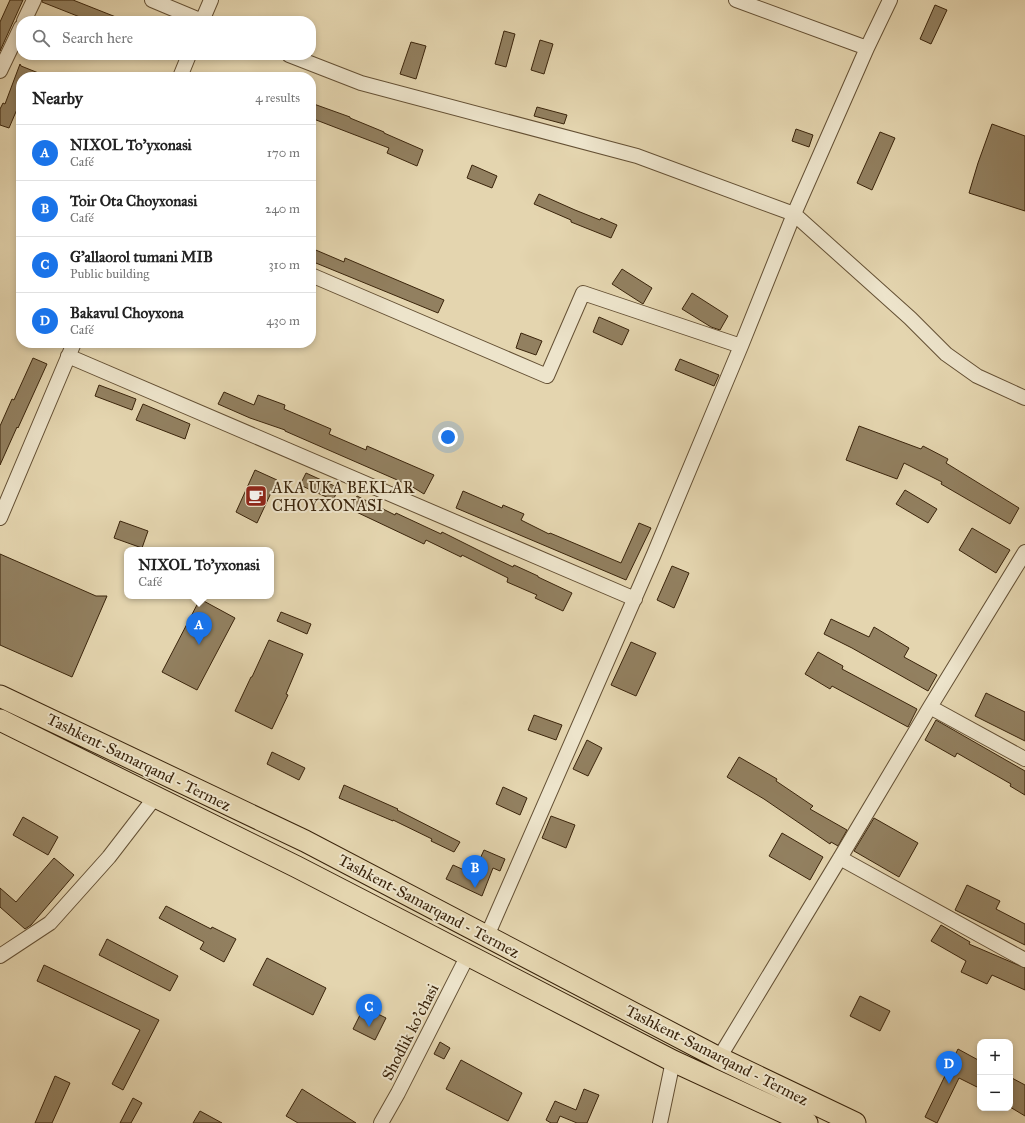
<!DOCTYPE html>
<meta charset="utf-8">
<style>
:root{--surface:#fff;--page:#f6f6f6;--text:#222;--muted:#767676;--line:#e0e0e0;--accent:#1a73e8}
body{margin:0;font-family:"IM FELL Great Primer",serif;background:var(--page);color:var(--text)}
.controls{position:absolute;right:12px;bottom:12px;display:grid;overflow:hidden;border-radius:8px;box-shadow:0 2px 6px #0003}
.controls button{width:36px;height:36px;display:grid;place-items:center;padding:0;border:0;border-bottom:1px solid var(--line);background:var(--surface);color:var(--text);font:20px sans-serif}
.you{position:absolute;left:448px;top:437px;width:14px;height:14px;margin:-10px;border:3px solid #fff;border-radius:50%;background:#1a73e8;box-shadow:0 0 0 6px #1a73e833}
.badge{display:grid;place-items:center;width:26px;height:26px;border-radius:50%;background:var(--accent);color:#fff;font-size:13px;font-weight:700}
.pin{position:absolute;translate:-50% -33px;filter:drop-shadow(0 1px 2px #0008)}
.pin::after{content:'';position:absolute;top:21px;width:14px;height:12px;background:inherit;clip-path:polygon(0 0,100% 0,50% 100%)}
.popup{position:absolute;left:124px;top:547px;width:150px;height:52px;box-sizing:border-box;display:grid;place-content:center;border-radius:8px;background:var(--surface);filter:drop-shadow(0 1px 3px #0005);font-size:13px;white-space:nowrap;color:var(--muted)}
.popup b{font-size:15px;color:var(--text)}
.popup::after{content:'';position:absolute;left:50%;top:100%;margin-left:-8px;border:8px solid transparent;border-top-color:var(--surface)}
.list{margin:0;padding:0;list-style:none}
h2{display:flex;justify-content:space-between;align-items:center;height:52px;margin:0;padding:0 16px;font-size:17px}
h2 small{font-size:13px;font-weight:400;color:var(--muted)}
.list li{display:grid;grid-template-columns:26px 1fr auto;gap:12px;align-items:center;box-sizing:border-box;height:56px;padding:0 16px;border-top:1px solid var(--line)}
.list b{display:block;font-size:15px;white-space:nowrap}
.list p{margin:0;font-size:13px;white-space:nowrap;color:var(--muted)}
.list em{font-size:13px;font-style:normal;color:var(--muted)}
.icon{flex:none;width:22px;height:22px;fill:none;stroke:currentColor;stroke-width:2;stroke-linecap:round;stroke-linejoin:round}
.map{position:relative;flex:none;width:1025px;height:1123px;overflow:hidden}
.search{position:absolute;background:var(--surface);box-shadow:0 2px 6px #0003;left:16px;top:16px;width:300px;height:44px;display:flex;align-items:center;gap:10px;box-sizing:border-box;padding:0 14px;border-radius:16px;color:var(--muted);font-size:15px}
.panel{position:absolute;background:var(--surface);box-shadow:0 2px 6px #0003;left:16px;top:72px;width:300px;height:276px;border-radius:16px}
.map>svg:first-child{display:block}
.building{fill:#928060;stroke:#3a240b}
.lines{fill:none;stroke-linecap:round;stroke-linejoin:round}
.minor-casing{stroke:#645034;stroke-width:16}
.highway-casing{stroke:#3a240b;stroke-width:23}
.minor{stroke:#ede4cb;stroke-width:14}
.highway{stroke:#e4d5af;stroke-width:21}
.labels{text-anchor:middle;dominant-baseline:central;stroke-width:4;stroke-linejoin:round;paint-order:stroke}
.poi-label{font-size:16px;fill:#3a240b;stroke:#ede4cb;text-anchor:start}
.street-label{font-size:16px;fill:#3a240b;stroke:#ede4cb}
</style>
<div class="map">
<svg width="1025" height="1123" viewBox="0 0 1025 1123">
<rect width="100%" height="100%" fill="#e4d5af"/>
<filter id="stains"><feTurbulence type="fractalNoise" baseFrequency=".005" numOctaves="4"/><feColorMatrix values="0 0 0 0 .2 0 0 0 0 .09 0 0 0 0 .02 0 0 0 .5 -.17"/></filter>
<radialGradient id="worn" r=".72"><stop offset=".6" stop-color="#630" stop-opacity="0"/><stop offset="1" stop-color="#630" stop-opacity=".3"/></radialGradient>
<path class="building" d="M10,0h13l-23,51v-29z
M42,0h31l53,21h-36l-48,-19z
M935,5l12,5 -16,34 -11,-5z
M504,31l11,3 -9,33 -11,-3z
M540,40l13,4 -9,30 -13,-4z
M411,42l15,4 -10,33 -16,-5z
M20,64l1,2 25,10 -25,1v23l-12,28 -9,-3v-16l3,-6 2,1z
M311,103l39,14v1l34,14v1l39,17 -6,16 -30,-13 2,-5 -78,-30z
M537,107l30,8 -3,9 -30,-8z
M992,124l33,12v75l-56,-18 9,-30z
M796,129l17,6 -4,12 -17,-6z
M880,132l15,6 -23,52 -15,-7z
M472,165l25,11 -5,12 -25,-10z
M539,194l36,16 25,10 1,-2 16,7 -6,13 -40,-16v-2l-37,-16z
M311,248l33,14 1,-4 99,42 -6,13 -127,-52z
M622,269l30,19 -9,16 -31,-20z
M692,293l36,23 -8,14 -9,-3 -29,-18z
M599,317l30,13 -7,15 -29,-13z
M521,333l21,8 -6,14 -20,-7z
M33,358l14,6 -29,64 -1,-1 -17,38v-39l12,-27 2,1z
M680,359l39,16 -5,11 -39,-16z
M99,385l37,14 -4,11 -37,-14z
M224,392l30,13 4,-10 27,10 -1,4 47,20 -2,5 37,16 1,-4 67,29 -10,19 -13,-8 -126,-55v-1l-35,-12 -32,-14z
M143,404l47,20 -5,15 -49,-19z
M859,426l62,23 2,-3 25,13 -2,4 73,45 -9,16 -69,-40 1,-2 -38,-19 -7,16 -51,-19z
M255,470l22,10 -20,43 -21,-11z
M306,473l33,15 -6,12 -33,-15z
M905,490l32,19 -9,14 -32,-19z
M463,491l39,17 1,-3 21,9 -3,6 28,14 1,-1 71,30 18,-40 12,5 -25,52 -170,-72z
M357,496l38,19 1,-2 45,21 1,-2 52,26 19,9 1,-2 24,11v1l34,16 -9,18 -28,-13 2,-3 -30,-13 1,-4 -46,-23 -1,2 -35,-17 -2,4 -74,-35z
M120,521l28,10 -6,17 -28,-10z
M972,528l38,22 -14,23 -37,-23z
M0,554l96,42h11l-35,81 -72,-32z
M672,566l17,7 -15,35 -17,-8z
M200,599l35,19 -38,72 -35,-18z
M281,612l30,12 -4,10 -30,-13z
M831,619l38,18 5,-10 35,21 -5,9 33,18 -9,16 -76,-43 -28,-14z
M269,640l34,14 -17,40 2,1 -16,34 -37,-18 16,-34h1z
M631,642l25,11 -20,43 -25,-11z
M818,652l25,14 -1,3 75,40 -9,18 -76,-41 -2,3 -25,-15z
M986,693l39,19v29l-50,-25z
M534,715l28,10 -6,15 -28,-10z
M936,720l89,51v24l-15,-9 1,-2 -54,-31 -2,4 -30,-17z
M587,740l15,8 -14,28 -15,-7z
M272,752l33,16 -6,12 -32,-16z
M739,757l38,22 -1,2 37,25 -3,3 37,21 -9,16 -7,-4 -1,2 -66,-45 -37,-22z
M344,785l54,24 -1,1 63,32 -6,10 -23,-11 1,-2 -39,-19v1l-54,-23z
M503,787l24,11 -7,17 -24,-11z
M551,816l24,9 -9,23 -24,-10z
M23,817l35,20 -10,18 -35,-20z
M874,818l44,25 -19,34 -45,-26z
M782,833l41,24 -13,23 -41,-24z
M484,850l21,9 -5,12 -7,-3 -11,28 -36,-17 7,-14 20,9z
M54,858l20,17 -43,50 -6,4 -25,-22v-19l16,14z
M967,885l33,16 -4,8 29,15v21l-70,-35z
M166,906l45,23 1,-2 24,12 -12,23 -24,-13 4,-7 -45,-24z
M941,925l29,17 -1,2 56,24v22l-33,-15 -5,9 -26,-12 5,-11 -35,-20z
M107,939l71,37 -8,15 -71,-36z
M267,958l59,30 -13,27 -60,-30z
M44,965l115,55 -36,70 -11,-6 28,-54 -103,-49z
M860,996l30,15 -10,20 -30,-15z
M364,1007l22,11 -11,22 -22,-11z
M440,1042l10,6 -6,11 -10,-5z
M958,1049l22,12v20l-3,6 -18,-9 -22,45 -12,-6z
M461,1060l61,33 -14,28 -62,-32z
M55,1076l15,7 -18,40h-17z
M1010,1077l15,8v31l-15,-9z
M302,1089l54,34h-58l-12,-7z
M584,1089l15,6 -12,28h-10l-17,-7 -3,7h-6l-5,-3 9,-19 21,9z
M133,1098l9,5 -11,20h-11z
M200,1111l22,12h-29z"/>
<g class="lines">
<g class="minor-casing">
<path id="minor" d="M152,0l50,21
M736,0l131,48
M24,21l10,-21
M202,21l9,-21
M289,55l72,28 276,73 157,58 116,104 36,36 31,22 48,22
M0,71l21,-44
M180,77l9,-22
M311,275l236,101 36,-83 158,53
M68,356l567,243
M0,518l74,-175
M930,707l95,52
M840,858l185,102
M487,936l167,-382 87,-208 53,-132 73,-166 23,-48
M0,956l50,-33 59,-66 47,-61
M719,1058l121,-200 90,-151 95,-155
M381,1123l17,-30 70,-138
M660,1123l13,-62"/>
</g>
<g class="highway-casing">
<path id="highway" d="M0,696l305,145 414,217 136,65
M0,720l297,147 376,194 134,62"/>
</g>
<use href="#minor" class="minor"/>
<use href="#highway" class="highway"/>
</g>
<defs>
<g id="cafe-square" transform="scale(1.15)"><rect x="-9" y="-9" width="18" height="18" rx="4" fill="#8f2418" stroke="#ede4cb"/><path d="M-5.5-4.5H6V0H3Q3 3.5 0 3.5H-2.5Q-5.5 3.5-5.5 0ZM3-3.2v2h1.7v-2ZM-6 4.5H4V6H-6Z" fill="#fff"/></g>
</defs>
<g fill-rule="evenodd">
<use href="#cafe-square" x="256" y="496"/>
</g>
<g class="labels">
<g class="poi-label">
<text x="272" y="487">AKA UKA BEKLAR<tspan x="272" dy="18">CHOYXONASI</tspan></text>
</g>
<g class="street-label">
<text transform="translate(139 762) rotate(26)">Tashkent-Samarqand - Termez</text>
<text transform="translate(429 906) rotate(28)">Tashkent-Samarqand - Termez</text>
<text transform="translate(410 1032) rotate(-63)">Shodlik ko'chasi</text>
<text transform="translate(717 1055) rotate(27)">Tashkent-Samarqand - Termez</text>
</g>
</g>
<rect width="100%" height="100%" filter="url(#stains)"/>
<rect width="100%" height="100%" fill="url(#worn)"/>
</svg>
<div class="controls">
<button>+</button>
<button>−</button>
</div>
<div class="you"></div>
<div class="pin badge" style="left:199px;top:645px">A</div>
<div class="popup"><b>NIXOL To'yxonasi</b>Café</div>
<div class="pin badge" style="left:475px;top:888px">B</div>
<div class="pin badge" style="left:369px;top:1027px">C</div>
<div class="pin badge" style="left:949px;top:1084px">D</div>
<div class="search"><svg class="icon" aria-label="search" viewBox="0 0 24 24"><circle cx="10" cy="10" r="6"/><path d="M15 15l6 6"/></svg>Search here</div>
<section class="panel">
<h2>Nearby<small>4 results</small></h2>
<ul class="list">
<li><span class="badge">A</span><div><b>NIXOL To'yxonasi</b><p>Café</p></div><em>170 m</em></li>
<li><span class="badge">B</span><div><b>Toir Ota Choyxonasi</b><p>Café</p></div><em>240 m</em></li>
<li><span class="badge">C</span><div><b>G'allaorol tumani MIB</b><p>Public building</p></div><em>310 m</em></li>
<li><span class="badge">D</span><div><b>Bakavul Choyxona</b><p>Café</p></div><em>430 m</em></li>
</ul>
</section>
</div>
